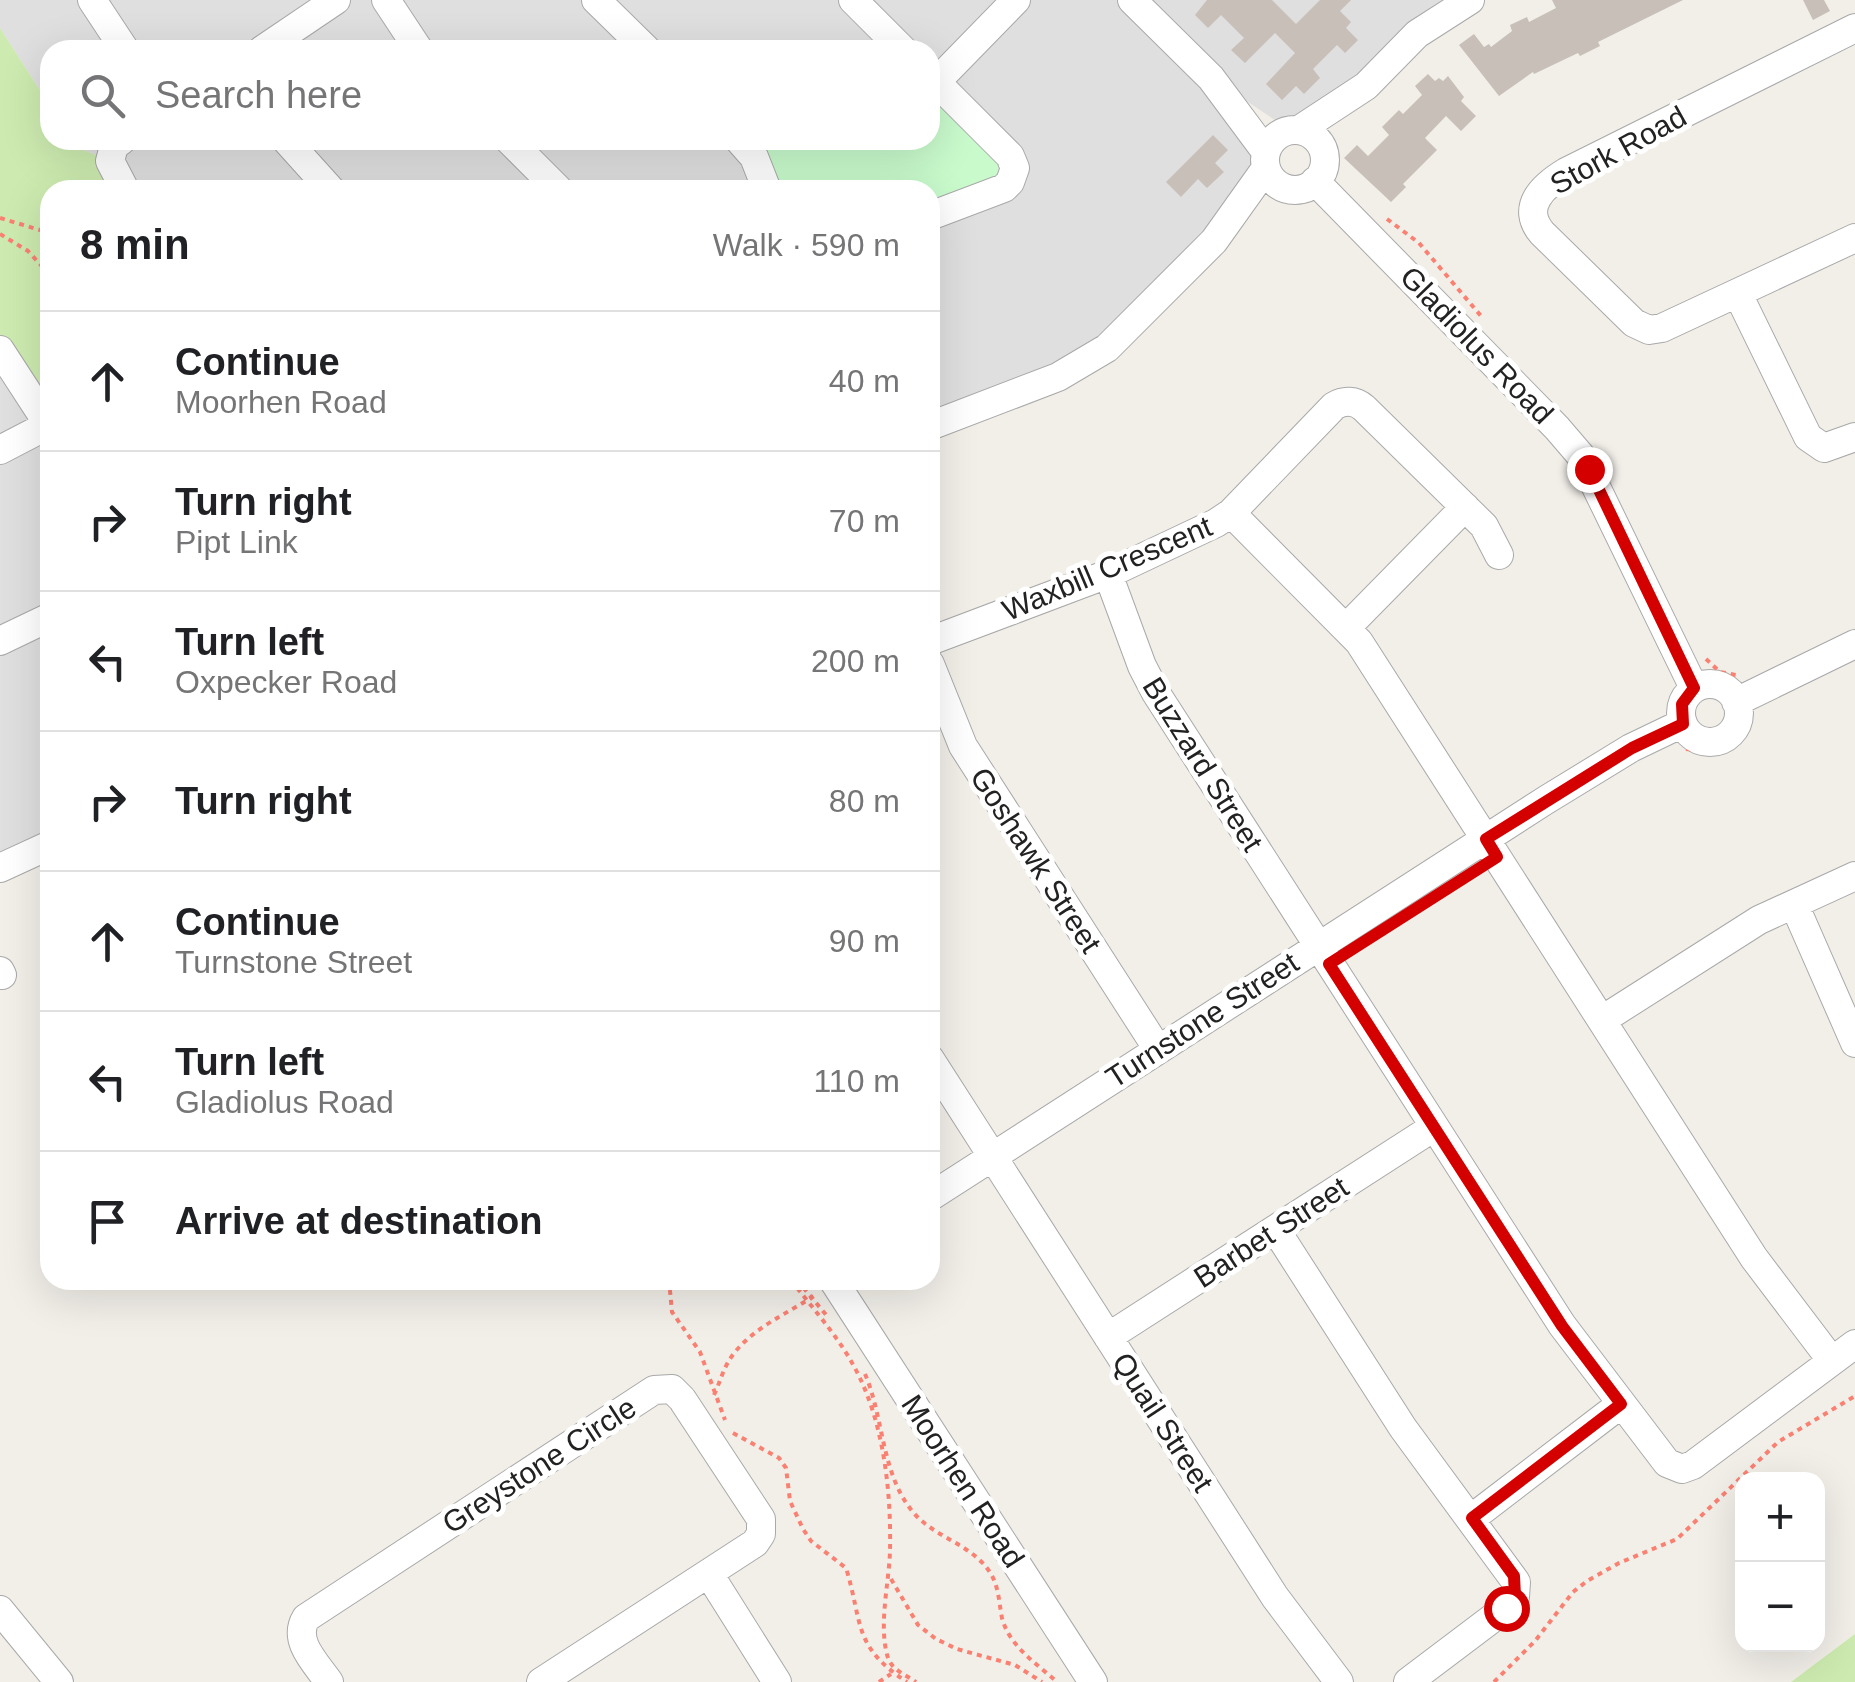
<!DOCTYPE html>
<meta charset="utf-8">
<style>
:root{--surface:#fff;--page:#f2f2f2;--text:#202124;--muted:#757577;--line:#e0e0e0}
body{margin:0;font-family:Helvetica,sans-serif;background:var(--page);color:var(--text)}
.controls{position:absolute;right:30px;bottom:30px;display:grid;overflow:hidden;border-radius:20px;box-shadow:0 10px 40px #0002}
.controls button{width:90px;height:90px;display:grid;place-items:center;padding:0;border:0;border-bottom:2px solid var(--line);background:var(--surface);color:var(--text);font:50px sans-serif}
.stop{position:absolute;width:30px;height:30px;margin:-22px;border:8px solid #d40000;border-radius:50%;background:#fff}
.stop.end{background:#d40000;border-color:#fff;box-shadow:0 2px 10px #0008}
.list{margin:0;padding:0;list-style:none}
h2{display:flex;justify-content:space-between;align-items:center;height:130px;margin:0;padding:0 40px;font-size:42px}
h2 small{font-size:32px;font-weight:400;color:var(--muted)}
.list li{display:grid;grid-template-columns:65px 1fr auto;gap:30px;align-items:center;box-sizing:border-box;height:140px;padding:0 40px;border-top:2px solid var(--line)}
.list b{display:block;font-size:38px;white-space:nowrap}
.list p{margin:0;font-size:32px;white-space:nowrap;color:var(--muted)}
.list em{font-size:32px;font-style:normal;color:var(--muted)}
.icon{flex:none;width:55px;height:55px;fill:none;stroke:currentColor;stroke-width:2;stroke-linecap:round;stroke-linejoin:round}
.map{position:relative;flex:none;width:1855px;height:1682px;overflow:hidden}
.search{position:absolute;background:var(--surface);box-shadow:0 10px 40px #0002;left:40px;top:40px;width:900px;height:110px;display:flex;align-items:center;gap:25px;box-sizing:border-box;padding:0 35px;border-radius:30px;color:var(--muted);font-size:38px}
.panel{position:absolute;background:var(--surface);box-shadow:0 10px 40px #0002;left:40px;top:180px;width:900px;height:1110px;border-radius:30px}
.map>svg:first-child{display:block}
.residential{fill:#e0dfdf}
.grass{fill:#cdebb0}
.park{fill:#c8facc}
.building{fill:#c7bfb8}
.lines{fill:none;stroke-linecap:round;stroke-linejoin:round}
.minor-casing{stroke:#a9a9a9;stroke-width:30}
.path{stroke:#fa8072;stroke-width:4;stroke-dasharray:5 5;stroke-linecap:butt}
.minor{stroke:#fff;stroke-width:28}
.route{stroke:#d40000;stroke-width:12}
.labels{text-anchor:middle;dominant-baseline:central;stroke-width:10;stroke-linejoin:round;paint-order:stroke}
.street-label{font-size:30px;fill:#222;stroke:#fff}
</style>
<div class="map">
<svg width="1855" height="1682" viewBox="0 0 1855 1682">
<rect width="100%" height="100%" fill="#f2efe9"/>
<path class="residential" d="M0,0h1469l-179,130 -74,-49 49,76 -143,176 -192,91v-234h-807l-15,-30 -31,-13 -5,-7h858v-90h-880v56l-50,-78z
M0,347l50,78v418l-50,24z"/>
<path class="grass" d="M0,28l50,78v34h22l5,7 21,9 17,34h-65v205l-8,3 -42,-61z
M1855,1634v48h-64z"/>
<path class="park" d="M930,89l64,64 5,12 -3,12 -66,30v-17h-156l-13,-36 14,-14h155z"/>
<path class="building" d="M1207,0h65l24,24 24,-24h31l-11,11 11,11 -5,6 12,12 -13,13 -8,-8 -24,24 7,9 -16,16 -8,-8 -14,14 -16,-16 29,-31 -20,-20 -30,30 -14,-13 13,-12 -23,-23 -13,13 -13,-13z
M1552,0h131l-85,42 2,4 -20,10 -2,-3 -44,21 -1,-2 -34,24 -40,-51 15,-11 10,13 5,-3 2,3 21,-16 -2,-6 17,-8 2,5 27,-14z
M1803,0h21l6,11 -17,9z
M1428,74l7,7 4,-3 4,3 5,-5 16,21 -3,4 15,15 -15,15 -15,-15 -21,22 12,12 -34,34 3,3 -15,15 -47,-44 13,-13 11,11 21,-21 -7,-8 17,-17 4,4 19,-19 -7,-9z
M1213,135l15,15 -13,13 9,9 -17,16 -9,-9 -17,18 -15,-15z"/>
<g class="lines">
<g class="minor-casing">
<path id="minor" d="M92,0l33,50
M386,0l33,50
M596,0l51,50
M853,0l50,50
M1132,0l79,78 55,74
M1855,28l-289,144c-23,14 -46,35 -24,61l92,90 15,7 13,-2 193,-90
M262,50l74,-50
M930,76l80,80 5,12 -5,14 -6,6 -74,28
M936,82l80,-82
M1299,130l67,-44 51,-52 53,-34
M1265 160a30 30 0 1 1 60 0a30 30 0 1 1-60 0Z
M122,140l-8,6 -4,15 15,29
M286,140l45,50
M509,140l50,50
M739,140l15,17 13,33
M1315,181l242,247 24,28 113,232
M1738,294l70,143 16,11 31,-11
M0,350l50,77
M930,426l128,-49 49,-29 107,-107 52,-73
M0,450l50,-26
M1231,513l128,129 395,616 78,103
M1108,574l34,92 14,27 406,632 105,138 15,6 11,-4 162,-121
M1347,627l118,-120
M0,641l50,-24
M930,641l178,-67 108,-51 15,-10 103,-107c10,-6 21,-6 30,2l120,118 15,29
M930,664l33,82 194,302
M1681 713a29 29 0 1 1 58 0a29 29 0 1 1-58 0Z
M1736,702l119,-58
M0,868l50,-23
M1794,904l61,139
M0,971l2,4
M1602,1020l157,-100 96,-44
M930,1059l345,538 64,85
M930,1197l616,-397 85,-52 52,-25
M1276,1230l127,198 113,154 -1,15 -9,11 -98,74
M833,1280l260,402
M1108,1337l326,-210
M1472,1518l149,-114
M709,1574l68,108
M0,1610l59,72
M329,1682c-13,-19 -37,-41 -23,-64l348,-228 18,-1 10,10 79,120v15l-6,9 -214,139"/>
</g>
<path class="path" d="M0,218l50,15
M1387,219l32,24 62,73
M0,234l28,17 22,24
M1706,659l14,13 16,3
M1686,749c36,4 45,6 64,-29
M669,1280l3,32 28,40 25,68
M791,1280c37,48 65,75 83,135 13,43 17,92 16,136 -1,33 -12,75 -2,107 4,12 18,17 28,24
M797,1280l30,36
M865,1374c19,44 16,100 48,138 21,26 60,32 78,62 8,14 8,29 11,44 7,28 35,46 55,64
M714,1395c7,-15 10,-30 21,-43 20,-25 53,-39 79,-56
M733,1433l46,25 7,10 4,33 13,28 8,12 35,27c17,55 6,78 61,114
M891,1579l27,46 18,14 21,10 58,16 27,17
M879,1682l12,-8
M1494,1682l41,-41 38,-49 14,-11 32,-18 58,-24 101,-97 77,-46"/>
<use href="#minor" class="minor"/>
</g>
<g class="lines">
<path class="route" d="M1506,1608l9,-12 -1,-20 -42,-58 149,-114 -59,-78 -233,-362 168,-107 -11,-18 146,-91 51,-24 -1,-20 12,-16 -105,-219"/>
</g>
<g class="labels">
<g class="street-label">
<text transform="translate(1618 150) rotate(-29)">Stork Road</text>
<text transform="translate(1477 345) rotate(46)">Gladiolus Road</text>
<text transform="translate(1107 568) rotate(-23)">Waxbill Crescent</text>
<text transform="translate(1203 764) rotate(58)">Buzzard Street</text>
<text transform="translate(1036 860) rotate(57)">Goshawk Street</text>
<text transform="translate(1202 1020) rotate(-33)">Turnstone Street</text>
<text transform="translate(1271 1232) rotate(-33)">Barbet Street</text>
<text transform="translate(1163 1422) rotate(57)">Quail Street</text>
<text transform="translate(539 1465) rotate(-33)">Greystone Circle</text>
<text transform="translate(963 1481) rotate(57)">Moorhen Road</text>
</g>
</g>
</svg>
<div class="controls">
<button>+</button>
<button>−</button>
</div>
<div class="stop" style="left:1506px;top:1608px"></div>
<div class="stop end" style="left:1589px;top:469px"></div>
<div class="search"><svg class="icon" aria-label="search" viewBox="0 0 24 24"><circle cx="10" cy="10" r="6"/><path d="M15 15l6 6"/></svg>Search here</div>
<section class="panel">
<h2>8 min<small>Walk · 590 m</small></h2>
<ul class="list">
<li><svg class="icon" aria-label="ahead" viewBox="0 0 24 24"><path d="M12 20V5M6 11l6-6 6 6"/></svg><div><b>Continue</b><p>Moorhen Road</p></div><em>40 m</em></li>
<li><svg class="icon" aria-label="right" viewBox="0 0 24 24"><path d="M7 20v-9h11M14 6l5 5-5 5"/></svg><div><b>Turn right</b><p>Pipt Link</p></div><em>70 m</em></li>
<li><svg class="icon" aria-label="left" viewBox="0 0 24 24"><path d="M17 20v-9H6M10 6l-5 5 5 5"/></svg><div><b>Turn left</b><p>Oxpecker Road</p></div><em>200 m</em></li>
<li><svg class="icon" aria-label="right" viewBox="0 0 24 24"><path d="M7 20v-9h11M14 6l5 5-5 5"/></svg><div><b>Turn right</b></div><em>80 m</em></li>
<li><svg class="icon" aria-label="ahead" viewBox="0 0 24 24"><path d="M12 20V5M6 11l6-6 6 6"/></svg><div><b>Continue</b><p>Turnstone Street</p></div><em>90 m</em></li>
<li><svg class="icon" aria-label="left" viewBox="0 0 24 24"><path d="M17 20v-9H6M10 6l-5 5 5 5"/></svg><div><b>Turn left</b><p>Gladiolus Road</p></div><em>110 m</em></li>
<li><svg class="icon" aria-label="arrive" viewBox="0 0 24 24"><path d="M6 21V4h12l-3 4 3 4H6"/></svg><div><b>Arrive at destination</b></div></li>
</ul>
</section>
</div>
